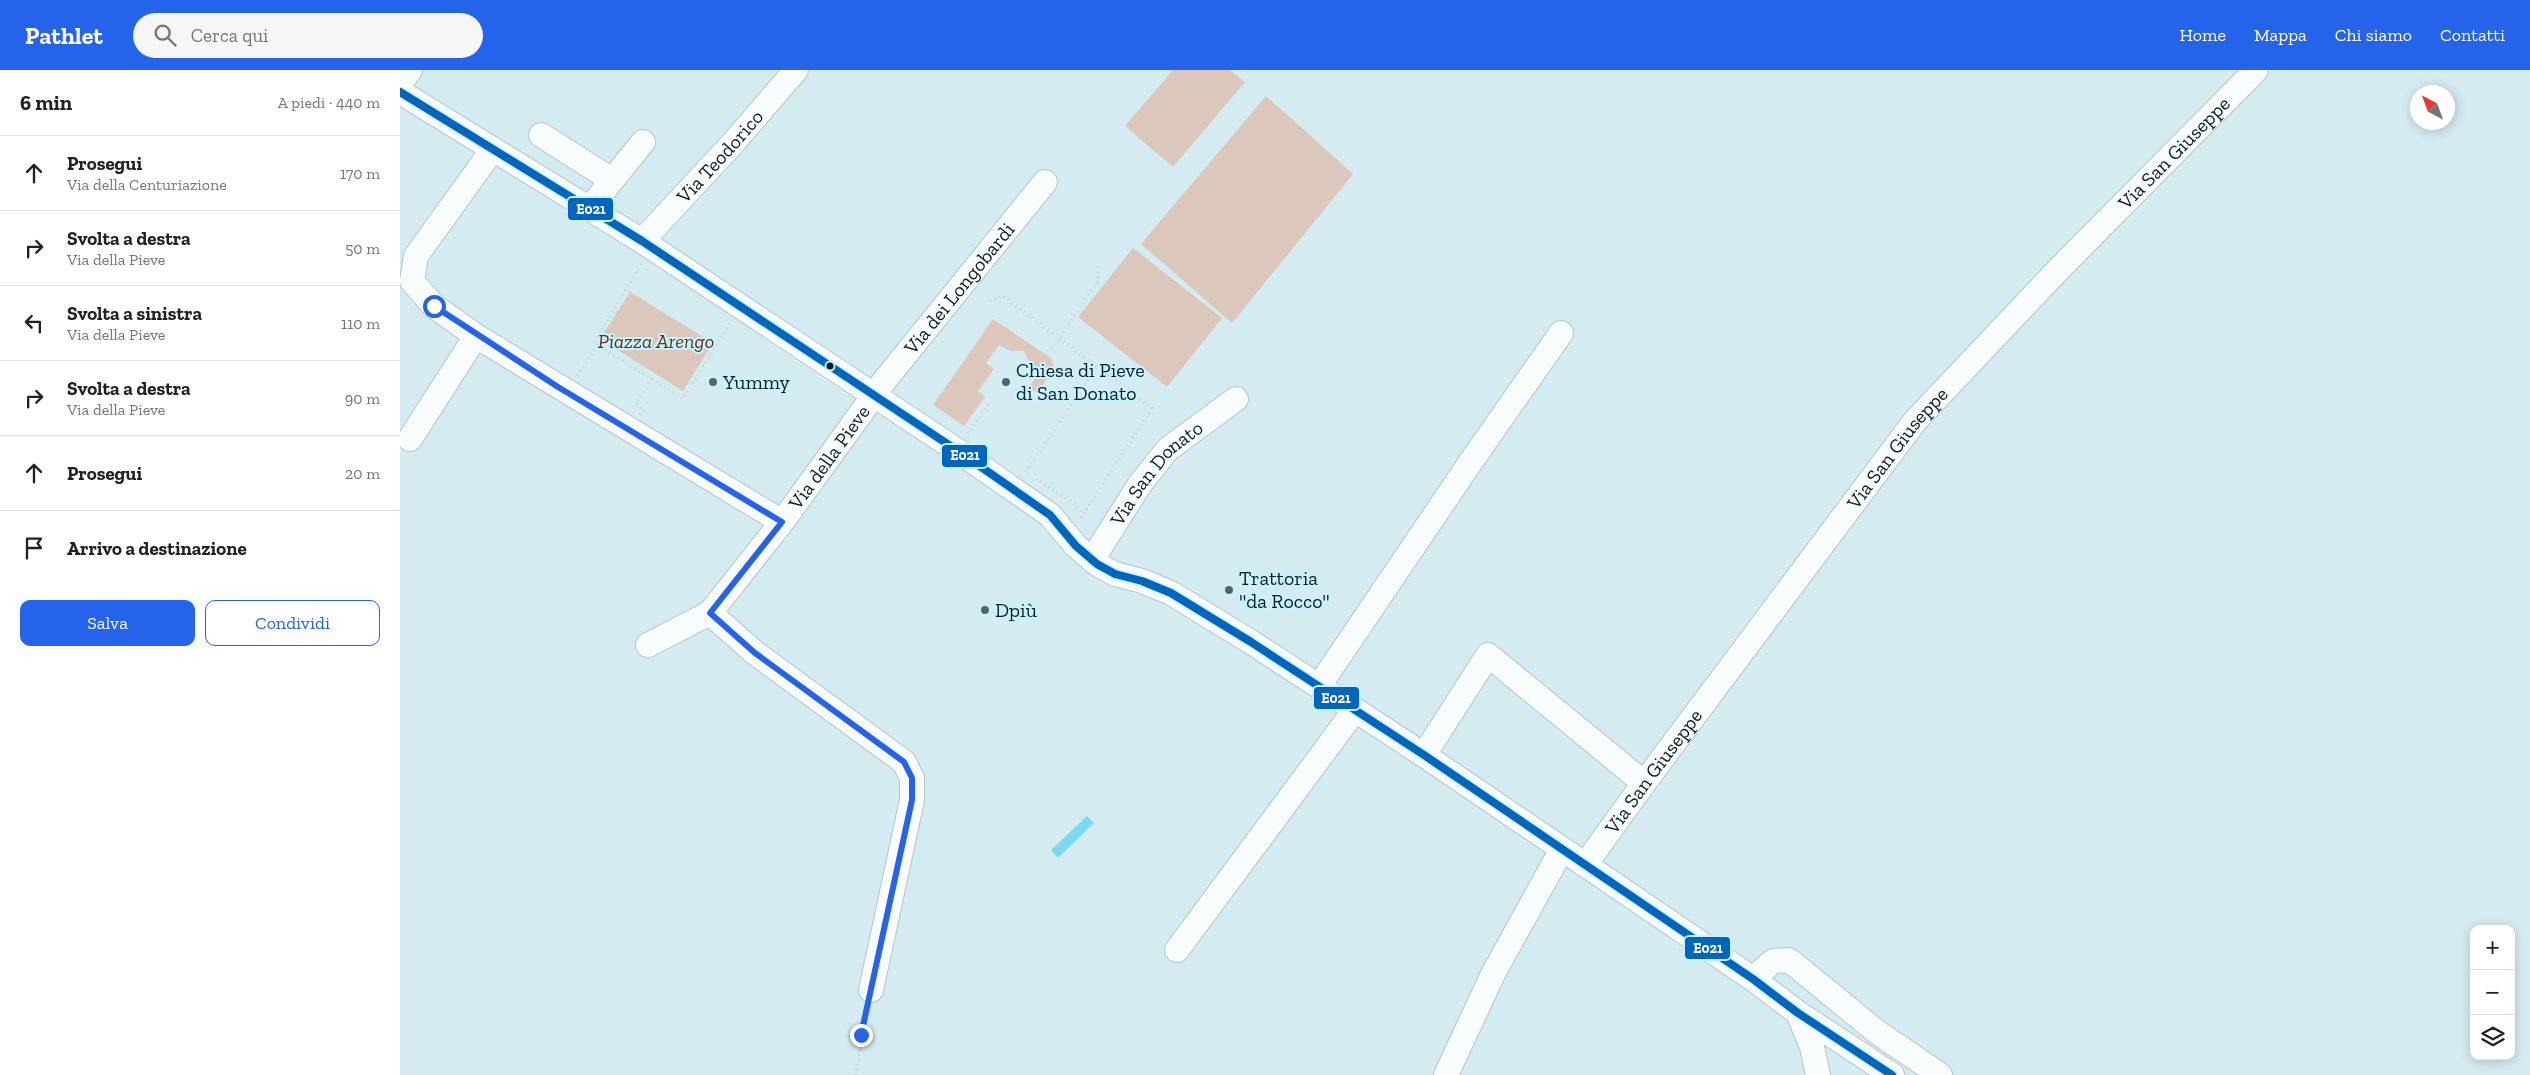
<!DOCTYPE html>
<html lang="it">
<meta charset="utf-8">
<style>
:root{--surface:#fff;--page:#f6f6f6;--text:#202124;--muted:#757577;--line:#e0e0e0;--accent:#2563eb}
body{margin:0;font-family:"Zilla Slab",serif;background:var(--page);color:var(--text)}
.controls{position:absolute;right:15px;bottom:15px;display:grid;overflow:hidden;border-radius:10px;box-shadow:0 2px 12px #0003}
.controls button{width:45px;height:45px;display:grid;place-items:center;padding:0;border:0;border-bottom:1px solid var(--line);background:var(--surface);color:var(--text);font:25px sans-serif}
.compass{position:absolute;left:2010px;top:15px;width:45px;height:45px;border-radius:50%;background:var(--surface);box-shadow:0 2px 12px #0003;rotate:319deg}
.stop{position:absolute;width:15px;height:15px;margin:-11px;border:4px solid #2563eb;border-radius:50%;background:#fff}
.stop.end{background:#2563eb;border-color:#fff;box-shadow:0 1px 5px #0008}
.list{margin:0;padding:0;list-style:none}
h2{display:flex;justify-content:space-between;align-items:center;height:65px;margin:0;padding:0 20px;font-size:21px}
h2 small{font-size:16px;font-weight:400;color:var(--muted)}
.list li{display:grid;grid-template-columns:32px 1fr auto;gap:15px;align-items:center;box-sizing:border-box;height:75px;padding:0 20px;border-top:1px solid var(--line)}
.list b{display:block;font-size:19px;white-space:nowrap}
.list p{margin:0;font-size:16px;white-space:nowrap;color:var(--muted)}
.list em{font-size:16px;font-style:normal;color:var(--muted)}
.actions{display:flex;gap:10px;padding:15px 20px}
.actions a{flex:1;padding:11px 0;border:1px solid var(--accent);border-radius:10px;text-align:center;font-size:18px;color:var(--accent)}
.actions .main{background:var(--accent);color:#fff}
.icon{flex:none;width:28px;height:28px;fill:none;stroke:currentColor;stroke-width:2;stroke-linecap:round;stroke-linejoin:round}
.map{position:relative;flex:none;width:2130px;height:1005px;overflow:hidden}
header{display:flex;align-items:center;gap:30px;box-sizing:border-box;height:70px;padding:0 25px;background:var(--accent);color:#fff}
header strong{font-size:24px}
nav{display:flex;gap:28px;margin-inline-start:auto;font-size:18px}
.search{width:350px;height:45px;background:var(--page);display:flex;align-items:center;gap:12px;box-sizing:border-box;padding:0 18px;border-radius:28px;color:var(--muted);font-size:19px}
main{display:flex}
aside{flex:1;background:var(--surface)}
.map>svg:first-child{display:block}
.green{fill:#dbc7bc}
.water{fill:#7adaef}
.lines{fill:none;stroke-linecap:round;stroke-linejoin:round}
.minor-casing{stroke:#b3c6ca;stroke-width:26}
.path{stroke:#c7ced0;stroke-width:3;stroke-dasharray:1 4;stroke-linecap:butt}
.minor{stroke:#f9fcfd;stroke-width:24}
.bus-1-casing{stroke:#c7f3fe;stroke-width:11}
.bus-1{stroke:#0065bd;stroke-width:8}
.route{stroke:#2563eb;stroke-width:6}
.bus-dot{fill:#0c1d21;stroke:#c7f3fe;stroke-width:2}
.poi-dot{fill:#52656a;stroke:#c7f3fe;stroke-width:2}
.labels{text-anchor:middle;dominant-baseline:central;stroke-width:4;stroke-linejoin:round;paint-order:stroke}
.street-label{font-size:20px;fill:#0c1d21;stroke:#c7f3fe}
.park-label{font-size:20px;font-style:italic;fill:#653011;stroke:#c7f3fe}
.poi-label{font-size:20px;fill:#0c1d21;stroke:#c7f3fe;text-anchor:start}
.line-badge{stroke:#c7f3fe;stroke-width:2}
.badge-label{font-size:14px;text-anchor:middle;font-weight:bold;fill:#fff}
</style>
<header>
<strong>Pathlet</strong>
<div class="search"><svg class="icon" aria-label="search" viewBox="0 0 24 24"><circle cx="10" cy="10" r="6"/><path d="M15 15l6 6"/></svg>Cerca qui</div>
<nav><a>Home</a><a>Mappa</a><a>Chi siamo</a><a>Contatti</a></nav>
</header>
<main>
<aside>
<h2>6 min<small>A piedi · 440 m</small></h2>
<ul class="list">
<li><svg class="icon" aria-label="ahead" viewBox="0 0 24 24"><path d="M12 20V5M6 11l6-6 6 6"/></svg><div><b>Prosegui</b><p>Via della Centuriazione</p></div><em>170 m</em></li>
<li><svg class="icon" aria-label="right" viewBox="0 0 24 24"><path d="M7 20v-9h11M14 6l5 5-5 5"/></svg><div><b>Svolta a destra</b><p>Via della Pieve</p></div><em>50 m</em></li>
<li><svg class="icon" aria-label="left" viewBox="0 0 24 24"><path d="M17 20v-9H6M10 6l-5 5 5 5"/></svg><div><b>Svolta a sinistra</b><p>Via della Pieve</p></div><em>110 m</em></li>
<li><svg class="icon" aria-label="right" viewBox="0 0 24 24"><path d="M7 20v-9h11M14 6l5 5-5 5"/></svg><div><b>Svolta a destra</b><p>Via della Pieve</p></div><em>90 m</em></li>
<li><svg class="icon" aria-label="ahead" viewBox="0 0 24 24"><path d="M12 20V5M6 11l6-6 6 6"/></svg><div><b>Prosegui</b></div><em>20 m</em></li>
<li><svg class="icon" aria-label="arrive" viewBox="0 0 24 24"><path d="M6 21V4h12l-3 4 3 4H6"/></svg><div><b>Arrivo a destinazione</b></div></li>
</ul>
<div class="actions"><a class="main">Salva</a><a>Condividi</a></div>
</aside>
<div class="map">
<svg width="2130" height="1005" viewBox="0 0 2130 1005">
<rect width="100%" height="100%" fill="#d4ebf1"/>
<path class="green" d="M773,0h57l15,12 -72,85 -48,-41z
M866,26l87,78 -121,149 -91,-79z
M733,178l89,70 -55,69 -89,-70z
M230,222l83,51 -30,48 -83,-52z
M593,249l58,39 3,9 -16,26 -9,-5 11,-19 -10,-6 -6,-12h-13l-12,-6 -13,18 8,6 -16,22 7,6 -21,29 -31,-21z"/>
<path class="water" d="M687,746l7,7 -36,35 -7,-8z"/>
<g class="lines">
<g class="minor-casing">
<g id="minor">
<path d="M0,14l10,-14"/>
<path d="M0,22l242,149 316,210 92,64 26,31 21,18 18,10 27,7 29,12 80,49 173,113 329,224 45,34 94,62"/>
<path d="M141,65l71,45"/>
<path d="M93,79l-77,107 -4,25 22,25 42,30 306,186"/>
<path d="M189,139l54,-67"/>
<path id="s1" d="M242,171l91,-98 63,-73"/>
<path d="M10,369l66,-103"/>
<path id="s2" d="M692,490l48,-76 28,-35 68,-50"/>
<path d="M310,543l45,40 149,109 8,16v22l-41,190"/>
<path id="s3" d="M248,575l62,-32 72,-91 103,-142 160,-198"/>
<path d="M919,616l153,-226 89,-127"/>
<path d="M1024,685l64,-100 156,128"/>
<path id="s4" d="M1185,795l59,-82 271,-362 144,-152 197,-199"/>
<path d="M777,880l178,-240"/>
<path d="M1353,909l20,-18 16,-1 88,72 63,43"/>
<path d="M1398,943l14,34 6,28"/>
<path d="M1046,1005l47,-101 69,-125"/>
</g>
</g>
<path class="path" d="M241,194l-47,79 89,56 47,-76
M590,231l13,-5 149,112 -73,113
M652,279l46,-68v-16
M178,306l19,-31
M240,345l4,-5 -8,-6 16,-25
M568,364l22,-32
M626,402l70,-104
M636,409l37,24 10,11
M456,1005l11,-68"/>
<use href="#minor" class="minor"/>
<g class="bus-1-casing">
<path id="bus-1" d="M0,22l242,149 316,210 92,64 26,31 21,18 18,10 27,7 29,12 80,49 173,113 329,224 45,34 94,62"/>
</g>
<use href="#bus-1" class="bus-1"/>
</g>
<g class="lines">
<path class="route" d="M34,236l124,81 224,135 -72,91 45,40 149,109 8,16v22l-51,235"/>
</g>
<circle class="bus-dot" cx="430" cy="296" r="4.5"/>
<g class="poi-dot">
<circle cx="313" cy="312" r="5"/>
<circle cx="606" cy="312" r="5"/>
<circle cx="829" cy="520" r="5"/>
<circle cx="585" cy="540" r="5"/>
</g>
<g class="labels">
<g class="street-label">
<text stroke="none"><textPath href="#s4" startOffset="926">Via San Giuseppe</textPath></text>
<text stroke="none"><textPath href="#s1" startOffset="115">Via Teodorico</textPath></text>
<text stroke="none"><textPath href="#s3" startOffset="479">Via dei Longobardi</textPath></text>
<text stroke="none"><textPath href="#s4" startOffset="521">Via San Giuseppe</textPath></text>
<text stroke="none"><textPath href="#s3" startOffset="266">Via della Pieve</textPath></text>
<text stroke="none"><textPath href="#s2" startOffset="109">Via San Donato</textPath></text>
<text stroke="none"><textPath href="#s4" startOffset="116">Via San Giuseppe</textPath></text>
</g>
<g class="park-label">
<text x="256" y="271">Piazza Arengo</text>
</g>
<g class="poi-label">
<text x="616" y="300">Chiesa di Pieve<tspan x="616" dy="23">di San Donato</tspan></text>
<text x="323" y="312">Yummy</text>
<text x="839" y="508">Trattoria<tspan x="839" dy="23">"da Rocco"</tspan></text>
<text x="595" y="540">Dpiù</text>
</g>
</g>
<g class="line-badge">
<rect x="167" y="127" width="47" height="24" rx="5" fill="#0065bd"/>
<rect x="541" y="374" width="47" height="24" rx="5" fill="#0065bd"/>
<rect x="913" y="616" width="47" height="24" rx="5" fill="#0065bd"/>
<rect x="1284" y="866" width="47" height="24" rx="5" fill="#0065bd"/>
</g>
<g class="badge-label">
<text x="191" y="144">E021</text>
<text x="565" y="390">E021</text>
<text x="936" y="633">E021</text>
<text x="1308" y="883">E021</text>
</g>
</svg>
<div class="controls">
<button>+</button>
<button>−</button>
<button><svg class="icon" aria-label="layers" viewBox="0 0 24 24"><path d="M12 4l9 5-9 5-9-5zM3 14l9 5 9-5"/></svg></button>
</div>
<svg class="compass" viewBox="-18 -18 36 36"><path d="M0-13l5 13h-10z" fill="#e53935"/><path d="M0 13l5-13h-10z" fill="#757577"/></svg>
<div class="stop" style="left:34px;top:236px"></div>
<div class="stop end" style="left:461px;top:965px"></div>
</div>
</main>
